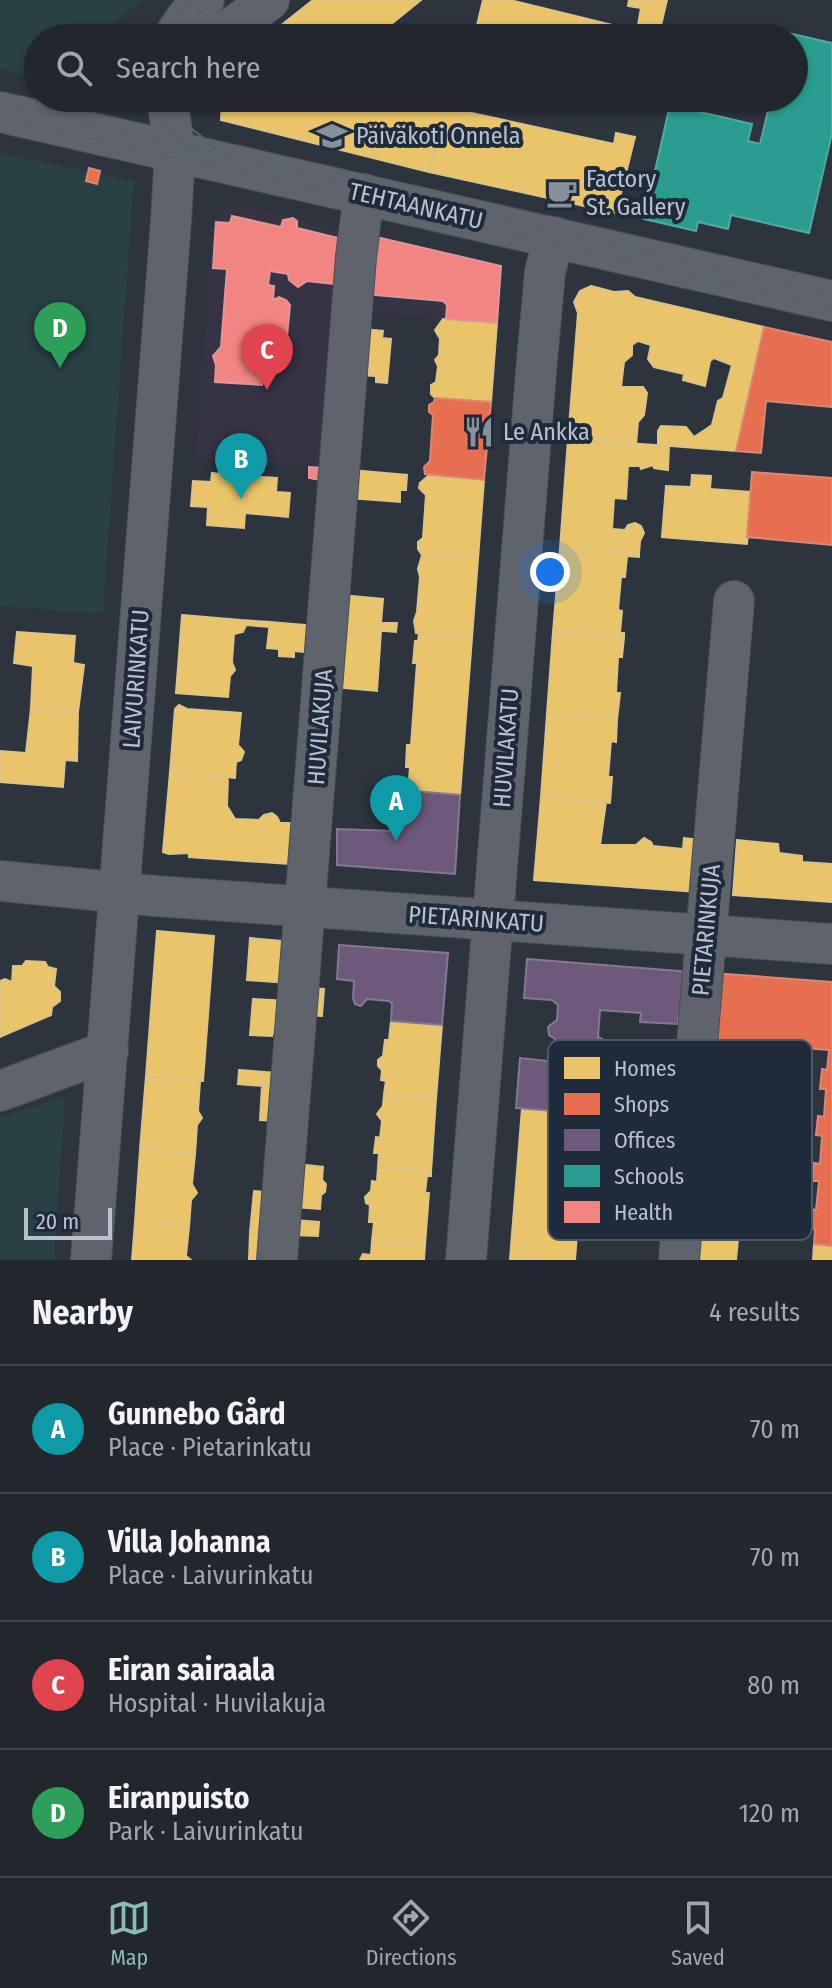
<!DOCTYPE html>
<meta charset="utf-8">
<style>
:root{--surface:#22272e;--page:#2a2f36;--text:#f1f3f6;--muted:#a2a5aa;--line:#3f444a;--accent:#8bbbb9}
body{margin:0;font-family:"Fira Sans Condensed",sans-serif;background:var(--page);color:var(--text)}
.scale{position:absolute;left:24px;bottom:20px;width:88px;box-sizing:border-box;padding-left:8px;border:4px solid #b9c1ce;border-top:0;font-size:22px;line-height:28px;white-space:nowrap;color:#b9c1ce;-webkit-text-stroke:6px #1f2a3a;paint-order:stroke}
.you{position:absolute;left:550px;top:572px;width:28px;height:28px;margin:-20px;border:6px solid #fff;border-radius:50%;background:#1a73e8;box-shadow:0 0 0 12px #1a73e833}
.badge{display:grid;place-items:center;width:52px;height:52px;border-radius:50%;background:var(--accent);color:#fff;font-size:26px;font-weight:700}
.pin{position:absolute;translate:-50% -66px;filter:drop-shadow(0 2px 4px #0008)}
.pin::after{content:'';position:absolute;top:42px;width:28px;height:24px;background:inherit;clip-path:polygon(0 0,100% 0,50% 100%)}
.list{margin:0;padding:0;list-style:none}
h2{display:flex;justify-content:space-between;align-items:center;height:104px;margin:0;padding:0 32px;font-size:34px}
h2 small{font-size:26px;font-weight:400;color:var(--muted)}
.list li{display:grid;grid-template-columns:52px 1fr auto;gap:24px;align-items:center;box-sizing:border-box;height:128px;padding:0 32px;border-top:2px solid var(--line)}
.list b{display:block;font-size:30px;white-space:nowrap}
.list p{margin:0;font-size:26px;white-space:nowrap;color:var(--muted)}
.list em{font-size:26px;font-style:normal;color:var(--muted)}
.icon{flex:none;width:44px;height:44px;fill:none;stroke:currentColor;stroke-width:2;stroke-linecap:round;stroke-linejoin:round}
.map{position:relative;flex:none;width:832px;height:1260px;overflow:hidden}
.search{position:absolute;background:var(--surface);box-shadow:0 2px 6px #0004;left:24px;right:24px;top:24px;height:88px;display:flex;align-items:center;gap:20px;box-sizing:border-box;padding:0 28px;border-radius:44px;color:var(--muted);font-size:30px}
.sheet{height:616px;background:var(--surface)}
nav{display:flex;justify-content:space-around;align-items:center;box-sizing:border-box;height:112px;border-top:2px solid var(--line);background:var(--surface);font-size:22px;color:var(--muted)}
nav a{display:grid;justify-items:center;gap:4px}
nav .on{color:var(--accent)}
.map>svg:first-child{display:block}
.medical{fill:#353344}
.green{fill:#294045}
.homes{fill:#e9c46a;stroke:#dbc388;stroke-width:2}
.shops{fill:#e76f51;stroke:#d98876;stroke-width:2}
.offices{fill:#6d597a;stroke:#847893;stroke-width:2}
.schools{fill:#2a9d8f;stroke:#55a8a2;stroke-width:2}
.health{fill:#f28482;stroke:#e19699;stroke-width:2}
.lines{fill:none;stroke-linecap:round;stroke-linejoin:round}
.minor-casing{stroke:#4a4f56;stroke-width:42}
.minor{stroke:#5e636c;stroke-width:40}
.tram{stroke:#5c626a;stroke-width:2}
.labels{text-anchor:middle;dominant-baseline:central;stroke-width:8;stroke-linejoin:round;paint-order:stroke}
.poi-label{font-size:24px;fill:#b9c1ce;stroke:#1f2a3a;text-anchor:start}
.street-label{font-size:24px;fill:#b9c1ce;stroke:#1f2a3a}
.key{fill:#1f2a3a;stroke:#4d5766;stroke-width:2}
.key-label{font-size:22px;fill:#b9c1ce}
</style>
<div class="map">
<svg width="832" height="1260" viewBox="0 0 832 1260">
<rect width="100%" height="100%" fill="#2d343e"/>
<path class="medical" d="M233,204l268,62 -4,57 -129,-10 -39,155 -134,-10 18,-237z"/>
<path class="green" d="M0,0h142l-47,38h-57v40l-38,-9z
M0,153l134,28 -31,433 -103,-8z
M65,1097l-11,163h-54v-143z"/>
<path class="homes" d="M313,0h108l-47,38h-109z
M483,0h27l127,31 4,-23 -13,-2 1,-6h38l-9,38h-184z
M222,98h211l13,3 -17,71 -208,-52z
M444,107l170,37 2,-11 19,4 -19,76 -187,-41z
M591,286l23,6 14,-1 7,6 129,30 -28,124 -78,-6v-14l3,-5 25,1 8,10 18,-12 6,-24 5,-3 9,-33 -18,-7 -4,3 -5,25 -22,-6 1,-6 -30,-7 -6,-8 3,-14 -13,-4 -6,4v10l-8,7 -3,25h22l4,6 -3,22 -6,7 -2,22 -68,-5 10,-126 -4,-11 6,-11z
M443,319l54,4 -6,79 -56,-4 -4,-4v-9l5,-3 2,-16 -3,-6 4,-5 1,-16 -5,-9z
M362,329l21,2 -1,7 9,1 -4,44 -11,-1v-6l-18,-1z
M568,439l101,7 -1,24 -14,-2 -1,-3 -12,4 -1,-3h-12l-2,33 -12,-1 -2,31 13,1 3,-5 7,-2 6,3 3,7 -4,8 -1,14 -79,-7z
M220,459l30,3 -2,14 29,2 -1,14 14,1 -2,24 -43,-4 -1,15 -37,-3 1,-18 -17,-1 2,-25 18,1 1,-9 7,1z
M351,470l56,5 -1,15h-6v12l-51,-4z
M692,475l19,1 -1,13 41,3 -4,52 -85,-7 4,-51 25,1z
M428,476l56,4 -6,79 -56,-4 -4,-6v-7l5,-4 3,-43 -7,-7 1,-5z
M560,548l79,7v2l-12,-1 -2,21h-4l-3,33 4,1 -2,22h4v4l-71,-5z
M422,555l56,4 -6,79 -56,-5 -2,-12 3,-9 3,-35 -2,-8z
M341,595l42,4 -2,24h16l-1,9 -57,-5z
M182,615l59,5 5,5 -3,7 -9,2 -2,28 3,8 -5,6 -2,21 -52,-4z
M241,620l29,2 -1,5 -23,-2z
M270,622l46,4 -2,27 -20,-2v6l-15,-1v-7l-12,-1z
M339,627l42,4 -4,60 -43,-4z
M17,632l58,4 -2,27 11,2 -6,47 -47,-4 2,-42 -19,-3z
M553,632l71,5 -2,20h-4l-2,36h4l-3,27 -70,-6z
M419,634l53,4 -12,157 -52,-4 2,-24h-4l1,-22h4l6,-82h-4l2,-22h3z
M179,705l8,4 54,4 -3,32 6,7 -3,8 -5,2 -1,16 -65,-6 5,-63z
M31,708l47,4 -1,49 -12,-1 -2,27 -63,-5v-31l26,2z
M547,714l70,6 -1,22 -5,-1 -3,36h4l-2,26 -69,-6z
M170,772l58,5 -1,29 8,13 24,1 5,-5 8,-2 5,4 3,6h12l-3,41 -100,-7v-4l-20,1 -6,-2z
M541,797l65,5 -6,43h36l8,-7 7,4 2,4 30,3 1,-11 17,2 -4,52 -163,-12z
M737,840l41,4 1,9 23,3v6l30,2v38l-99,-7z
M157,931l57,5 -11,145 -57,-5z
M250,938l42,4 -4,41 -41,-3z
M26,961l19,1 3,5 8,2 -2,17 6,6v9l-8,6 -1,8 -51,22v-56l5,-2 7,3 1,-16h9z
M311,988l13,1 -2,27 -14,-1z
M253,999l34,2 -2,24h-10v9l-3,-1v3l-22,-1z
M391,1021l51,4 -6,74 -52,-5 2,-13 -5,-1 1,-10 -4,-4v-6l5,-4 2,-16h4z
M239,1070l25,2 -2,14 -24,-2z
M264,1072l17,1 -1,14 -18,-1z
M146,1076l54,5 -2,30 4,7 -5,7 -2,29 -55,-5z
M262,1086l18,1 -3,34 -17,-1z
M384,1094l52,5 -5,73 -53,-5 1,-14h-5l2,-16 4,1 2,-17 -5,-7 6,-8z
M522,1108l64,6 -11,146 -65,-1z
M140,1149l55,5 -3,30 5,9 -6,7 -2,27 -54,-5z
M297,1164l26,3 -1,13 4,4 -1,8 -4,3 -1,14 -27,-2z
M378,1167l53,5v4h-4l-2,17h4l-4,52 -53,-4 2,-19h-5l1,-17 -4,-2 -1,-6 6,-6 1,-10 5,1z
M254,1191l19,2 -4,40 -19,-1z
M294,1220l25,2 -1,14 -25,-1z
M135,1222l54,5 -3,29 5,4h-59z
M250,1232l19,1 -2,27h-18z
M692,1235l46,4 -2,21h-46z
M372,1241l53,4 -1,15h-64l3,-6 8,1z
M814,1244l18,2v14h-19z"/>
<path class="shops" d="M89,168l11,3 -3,13 -11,-3z
M764,327l68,15v65l-66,-6 -5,52 -25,-2z
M435,398l56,4 -7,78 -59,-6 -1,-7 6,-6 3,-46 -4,-3v-7l5,-3z
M752,472l80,6v67l-85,-8z
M713,973l119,9v264l-18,-2 1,-15 -7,-1 2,-19 6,1 3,-29h-7l2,-18 6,1 2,-28 -6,-1 2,-19 6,1 2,-28h-6l2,-20 5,1 2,-20 -38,-3 -1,6 -19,-1v-6l-28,-2 -1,5 -18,-1v-6l-16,-1z"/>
<path class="offices" d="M402,790l58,5 -5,79 -118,-9v-36l57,2 6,-6z
M339,945l109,8 -6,72 -51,-4 1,-17 -3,-3 -22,-2 -6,7 -6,-2 -2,-6 1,-17 -17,-2z
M527,959l164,13 -4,45 -9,-1v8l-38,-2 1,-9 -41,-3 -2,27 6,3 2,6 -3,6 -7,2 -2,24 -23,-2 -3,36 -52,-4 4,-50 28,3 6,-5 1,-17 -6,-4 -1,-8 9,-7 1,-15 -6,-5 -28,-2z"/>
<path class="schools" d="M762,27l70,16v90l-23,100 -78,-18 -3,14 -30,-7 -2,9 -52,-12 26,-114 82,19 -4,17 12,3 11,-46h23v-60h-35z"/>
<path class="health" d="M232,216l49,11 2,-7 10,-2 4,3v7l41,10 -3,15 11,2 -3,30 -36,-4 -9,6 -9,-7 -1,-6 -18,-3 -2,14 6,1 -1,14 6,-3 7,3 4,5 -5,52 -12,-2 -9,9 -2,21 -47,-3 1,-17 -3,-9 8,-9 6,-78 -14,-1 3,-46 14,1z
M372,236l129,30 -4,57 -51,-4 1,-14 -4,-4 -78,-7z
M309,467l13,1 -1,12 -12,-2z"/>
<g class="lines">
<g class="minor-casing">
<path id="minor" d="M173,38l14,-21 17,-17
M219,38l50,-38
M0,112l832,189
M0,881l156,15 676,48
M0,1091l108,-40
M91,1260l80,-1039 4,-69 -8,-54
M277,1260l79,-1003 8,-63
M466,1260l70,-888 9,-100 9,-35
M679,1260l55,-659"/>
</g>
<use href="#minor" class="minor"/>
<path class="tram" d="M153,38l41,-38
M174,38l40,-38
M155,98c8,33 32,54 62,68l615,142
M174,98l13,27 29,23
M0,104l832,190
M41,109l21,-2 23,-9
M0,118l207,47
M69,120l18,-7 24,-15"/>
</g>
<defs>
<g id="school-bare" transform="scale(2.4)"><path d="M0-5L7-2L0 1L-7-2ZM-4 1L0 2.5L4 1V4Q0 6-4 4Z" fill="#88909c" stroke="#1f2a3a" stroke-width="2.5" paint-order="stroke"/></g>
<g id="cafe-bare" transform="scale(2.4)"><path d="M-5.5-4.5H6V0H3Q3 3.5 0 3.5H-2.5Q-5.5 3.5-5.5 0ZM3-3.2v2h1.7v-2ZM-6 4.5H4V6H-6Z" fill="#88909c" stroke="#1f2a3a" stroke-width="2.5" paint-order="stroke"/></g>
<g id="restaurant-bare" transform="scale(2.4)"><path d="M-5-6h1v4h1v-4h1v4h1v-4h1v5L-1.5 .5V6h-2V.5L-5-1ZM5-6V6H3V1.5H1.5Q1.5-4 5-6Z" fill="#88909c" stroke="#1f2a3a" stroke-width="2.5" paint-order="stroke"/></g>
</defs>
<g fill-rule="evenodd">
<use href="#school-bare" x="332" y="136"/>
<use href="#cafe-bare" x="562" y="193"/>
<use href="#restaurant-bare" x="479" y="432"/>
</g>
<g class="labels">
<g class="poi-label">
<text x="356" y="136">Päiväkoti Onnela</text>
<text x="586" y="179">Factory<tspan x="586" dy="28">St. Gallery</tspan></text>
<text x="503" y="432">Le Ankka</text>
</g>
<g class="street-label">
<text transform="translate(416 206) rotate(13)">TEHTAANKATU</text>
<text transform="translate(136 679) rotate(-86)">LAIVURINKATU</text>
<text transform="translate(320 727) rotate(-86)">HUVILAKUJA</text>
<text transform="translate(506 748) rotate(-86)">HUVILAKATU</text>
<text transform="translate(476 919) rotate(4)">PIETARINKATU</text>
<text transform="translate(706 930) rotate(-85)">PIETARINKUJA</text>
</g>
</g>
<rect x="548" y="1040" width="264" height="200" rx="12" class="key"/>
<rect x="564" y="1057" width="36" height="22" fill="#e9c46a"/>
<rect x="564" y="1093" width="36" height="22" fill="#e76f51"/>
<rect x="564" y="1129" width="36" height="22" fill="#6d597a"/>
<rect x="564" y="1165" width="36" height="22" fill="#2a9d8f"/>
<rect x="564" y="1201" width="36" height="22" fill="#f28482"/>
<g class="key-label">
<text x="614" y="1076">Homes</text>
<text x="614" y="1112">Shops</text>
<text x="614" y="1148">Offices</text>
<text x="614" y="1184">Schools</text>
<text x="614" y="1220">Health</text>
</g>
</svg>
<div class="scale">20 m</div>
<div class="you"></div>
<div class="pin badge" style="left:396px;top:841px;background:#0f9aa8">A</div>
<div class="pin badge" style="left:241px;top:499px;background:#0f9aa8">B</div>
<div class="pin badge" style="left:267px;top:390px;background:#e0444e">C</div>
<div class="pin badge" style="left:60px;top:368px;background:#2e9e5b">D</div>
<div class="search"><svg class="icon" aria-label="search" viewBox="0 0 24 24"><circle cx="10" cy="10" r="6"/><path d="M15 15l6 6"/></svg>Search here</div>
</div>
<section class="sheet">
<h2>Nearby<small>4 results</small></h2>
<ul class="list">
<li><span class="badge" style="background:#0f9aa8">A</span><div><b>Gunnebo Gård</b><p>Place · Pietarinkatu</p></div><em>70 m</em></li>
<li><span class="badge" style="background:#0f9aa8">B</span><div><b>Villa Johanna</b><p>Place · Laivurinkatu</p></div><em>70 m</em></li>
<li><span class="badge" style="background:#e0444e">C</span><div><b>Eiran sairaala</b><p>Hospital · Huvilakuja</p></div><em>80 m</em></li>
<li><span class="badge" style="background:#2e9e5b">D</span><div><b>Eiranpuisto</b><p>Park · Laivurinkatu</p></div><em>120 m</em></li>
</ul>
</section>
<nav>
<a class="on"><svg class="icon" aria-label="map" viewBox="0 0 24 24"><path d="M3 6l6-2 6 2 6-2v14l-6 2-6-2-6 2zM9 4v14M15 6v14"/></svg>Map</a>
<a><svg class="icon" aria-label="directions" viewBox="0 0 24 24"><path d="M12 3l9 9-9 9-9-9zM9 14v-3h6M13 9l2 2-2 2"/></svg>Directions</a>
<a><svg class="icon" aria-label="saved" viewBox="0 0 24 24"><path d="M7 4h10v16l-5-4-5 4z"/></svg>Saved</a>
</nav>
